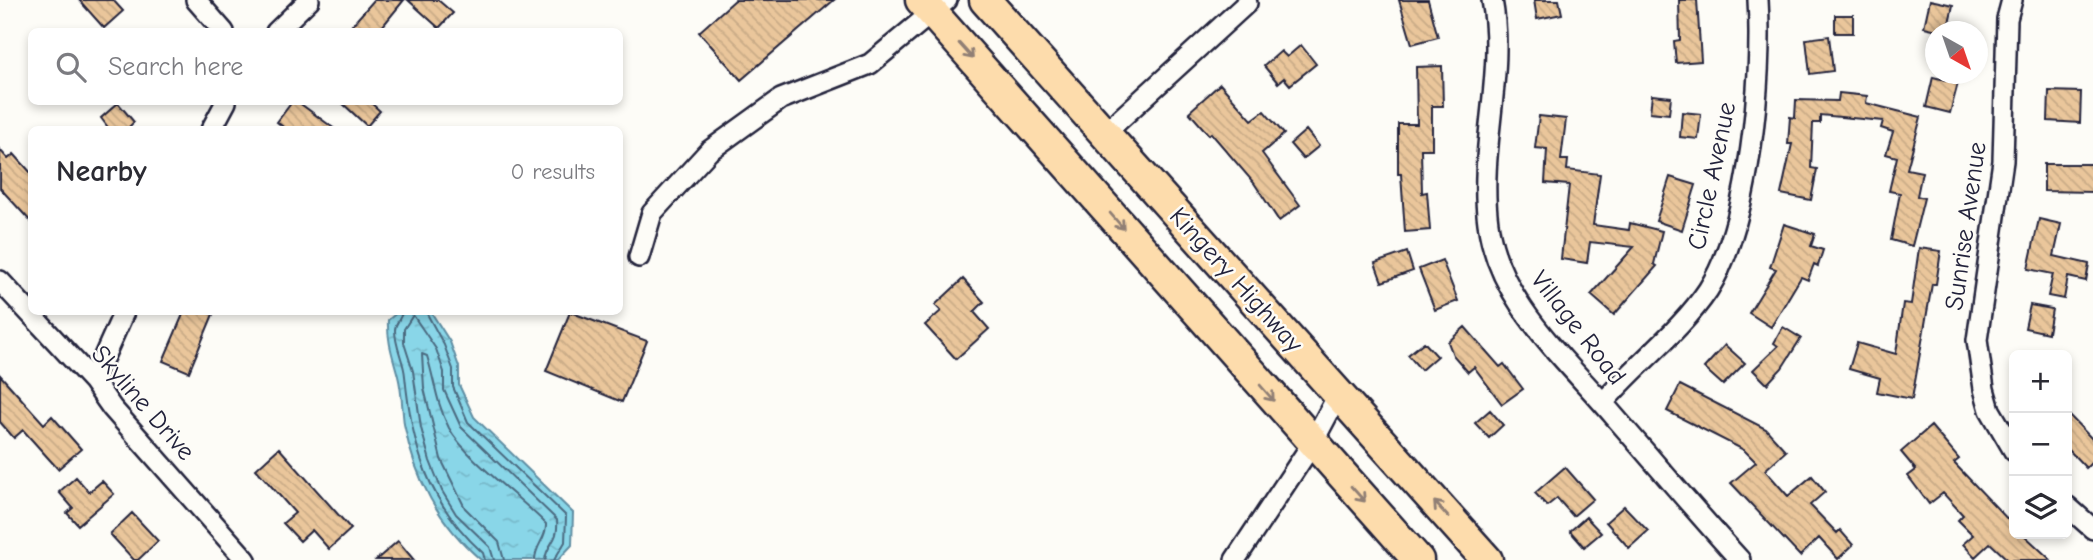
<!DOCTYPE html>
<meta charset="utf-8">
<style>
:root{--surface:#fff;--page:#f2f2f3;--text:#2b2b33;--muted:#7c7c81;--line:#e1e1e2}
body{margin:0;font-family:"Comic Neue",sans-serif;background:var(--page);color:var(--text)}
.controls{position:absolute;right:21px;bottom:21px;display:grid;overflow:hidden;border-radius:10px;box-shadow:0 4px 10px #0003}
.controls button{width:63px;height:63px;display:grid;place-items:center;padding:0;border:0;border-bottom:2px solid var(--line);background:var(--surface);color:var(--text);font:35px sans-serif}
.compass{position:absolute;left:1925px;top:21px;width:63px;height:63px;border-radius:50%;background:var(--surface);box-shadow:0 4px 10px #0003;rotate:140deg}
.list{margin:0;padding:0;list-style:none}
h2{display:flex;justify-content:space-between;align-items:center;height:91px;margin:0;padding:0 28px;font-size:30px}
h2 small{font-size:23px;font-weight:400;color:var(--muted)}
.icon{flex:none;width:38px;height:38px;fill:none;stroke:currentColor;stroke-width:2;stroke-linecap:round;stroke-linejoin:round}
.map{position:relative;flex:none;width:2093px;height:560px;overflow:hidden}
.search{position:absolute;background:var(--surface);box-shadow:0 4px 10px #0003;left:28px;top:28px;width:595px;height:77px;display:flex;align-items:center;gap:18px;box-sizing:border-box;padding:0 24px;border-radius:10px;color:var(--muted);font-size:26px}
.panel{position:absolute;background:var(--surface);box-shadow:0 4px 10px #0003;left:28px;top:126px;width:595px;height:189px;border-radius:10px}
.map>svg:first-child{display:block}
.water{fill:url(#water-ripples);stroke:#608ea3;stroke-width:2}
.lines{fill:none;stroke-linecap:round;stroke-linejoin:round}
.shore{stroke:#4b6a80;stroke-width:2}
.building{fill:url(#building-back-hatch);stroke:#22223b;stroke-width:2}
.street-casing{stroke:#22223b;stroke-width:24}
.primary-casing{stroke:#22223b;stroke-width:35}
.street{stroke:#fdfcf7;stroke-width:19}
.primary{stroke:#fddcac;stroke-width:30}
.oneway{stroke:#907f74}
.labels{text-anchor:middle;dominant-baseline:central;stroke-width:5;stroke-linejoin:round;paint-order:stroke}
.street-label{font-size:26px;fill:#22223b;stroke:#fdfcf7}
</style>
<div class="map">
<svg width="2093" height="560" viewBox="0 0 2093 560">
<defs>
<pattern id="water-ripples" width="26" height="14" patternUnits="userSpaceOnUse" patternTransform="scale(1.75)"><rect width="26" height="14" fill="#89d6e8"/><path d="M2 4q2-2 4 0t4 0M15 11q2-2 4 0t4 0" fill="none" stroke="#76b7c8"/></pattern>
<pattern id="building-back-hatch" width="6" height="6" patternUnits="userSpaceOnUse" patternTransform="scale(1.75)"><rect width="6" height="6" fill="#eac69b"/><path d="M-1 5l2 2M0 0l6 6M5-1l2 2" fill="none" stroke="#c8aa86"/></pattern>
</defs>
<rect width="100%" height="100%" fill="#fdfcf7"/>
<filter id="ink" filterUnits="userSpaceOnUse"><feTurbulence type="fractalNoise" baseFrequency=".0143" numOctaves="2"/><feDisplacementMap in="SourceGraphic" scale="14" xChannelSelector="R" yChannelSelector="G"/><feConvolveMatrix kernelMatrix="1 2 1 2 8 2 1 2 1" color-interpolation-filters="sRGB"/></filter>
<g filter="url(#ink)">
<path class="water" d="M398,312h33l19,30 9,25v18l15,32 99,96 -1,32 -14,15h-77c-43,-37 -66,-81 -77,-136 -2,-16 -2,-33 -6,-48 -5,-19 -11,-35 -10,-56z"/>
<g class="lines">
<path class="shore" d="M402,312c-1,8 -7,10 -7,18 0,17 9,31 10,46 7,72 23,127 78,177l2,7
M426,312l18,33 9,24v18l15,35 98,94 -1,26 -11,18
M494,560l-4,-13 -34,-33 -14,-23 -12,-30 -9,-33 -8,-57 -9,-28v-14l9,-14 23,34 8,23v18l17,37 96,93c2,23 -10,22 -12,40
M504,560l-5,-18 -34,-34 -24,-49 -17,-71 -2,-34 5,2c8,26 9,46 22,72 16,30 72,70 97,96 1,14 -11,21 -11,36"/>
</g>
<path class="building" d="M79,0h34l10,11 -19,17z
M374,0h30l-26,32h-19l-7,-7z
M408,0h30l15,13 -14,15z
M735,0h99l-93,80 -42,-48z
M1399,0h29l10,37 -26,7z
M1534,0h25l3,14 -25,5z
M1679,0h18l4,61 -25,2 -2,-22 6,-1z
M1930,0l23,5 -6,27 -23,-5z
M1835,15h18v18h-18z
M1829,36l4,35 -23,3 -4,-35z
M1301,45l15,19 -26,21 -6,-7 -6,5 -14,-17 17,-15 6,6z
M1442,66l1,40h-11v43h-11l1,44 5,-1 3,38 -25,2 -4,-58h-3v-50h19l-1,-57z
M1933,77l25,6 -8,30 -24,-6z
M1220,84l32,36 12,-9 20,23 -22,19 38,52 -21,16 -25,-38 -43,-50 -2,2 -20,-23z
M2049,91l32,1 -1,31 -32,-2z
M1839,93l28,3 -1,7 55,14 -14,52 15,3 -5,24 7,2 -12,48 -21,-6 9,-47 -11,-2 8,-34 -11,-3 7,-22 -12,-4 2,-7 -63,-6v8h-7l-2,45 6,1 -6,31 -30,-6 11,-50h-4l2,-27 5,1 1,-18 42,1z
M1652,95l19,2 -2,17 -19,-2z
M292,102h6l38,28h-49l-10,-8z
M341,102h29l10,9 -13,15z
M118,103l16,19 -8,8h-16l-9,-12z
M1682,112l19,2 -3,25 -18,-2z
M1539,116l27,3 -5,41h7l-1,10 33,4 -7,51 36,5 1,-7 32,8 -8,33 3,2 -43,49 -23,-20 43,-48 -44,-5 -3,21 -26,-4 8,-74 -24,-2 2,-34 -12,-1z
M1306,130l13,16 -16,13 -13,-15z
M0,150l8,9 6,-5 18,20v49l-32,-35z
M2044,164h48v28l-48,-1z
M1670,177l26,8 -14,45 -26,-9z
M2039,219l22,5 -7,32 35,8 -3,17 -18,-4 -4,22 -16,-3 5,-22 -25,-5z
M1784,224l31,10 -4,12 12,4 -5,16 -4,-2 -6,16 -7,-3 -30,50 -22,-14 27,-44 -6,-2z
M1919,248l22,3 -5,33h-4l-20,115 -35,-7 3,-14 -31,-9 8,-26 39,11 7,-51 8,1z
M1407,252l6,19 -31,11 -7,-19z
M1442,260l16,41 -23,9 -16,-41z
M963,279l21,23 -10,10 15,17 -33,30 -31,-34 16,-14 -6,-6z
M2030,305l22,4 -4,24 -23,-5z
M184,312h30l-25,60 -26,-11z
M570,312l77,29 -25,61 -76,-31z
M1465,327l35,40 4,-3 19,25 -21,15 -28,-37 -6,5 -15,-17 -5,-13z
M1783,327l18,11 -19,30 -15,16 -14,-14 25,-24 -4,-3z
M1424,342l13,14 -16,14 -13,-15z
M1725,345l20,18 -22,22 -19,-17z
M0,375l44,49 8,-8 29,33 -23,20 -35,-39 -9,8 -14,-16z
M1680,385l86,44 20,22 -21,19 23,26 24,-20 13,16 -15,13 27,28 3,-3 13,15 -15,14 -19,-21 -19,18 -69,-73 25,-21 -12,-12 -77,-39z
M1490,410l13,15 -14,13 -14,-15z
M2067,413l26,27v21l-7,7 -19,-20z
M1931,426l28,33 -5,4 60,63v8h9l28,26h-43l-18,-17 -15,14 -12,-13 10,-9 -15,-15 5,-5 -20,-22 -14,11 -21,-28 8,-6 -15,-18z
M279,448l72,81 -22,20 -17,-19 -12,11 -17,-18 12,-10 -39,-44z
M1565,467l28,32 -20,17 -16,-18 -10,8 -12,-13z
M76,477l13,15 13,-11 12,13 -36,31 -11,-12 6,-5 -14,-16z
M1624,506l24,25 -19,17 -23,-26z
M132,513l26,28 -20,19h-4l-24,-26z
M1586,517l15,16 -17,14 -14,-16z
M398,541l16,19h-38z"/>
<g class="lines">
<g class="street-casing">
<path id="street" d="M196,0l28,32
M1492,0c14,74 -14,148 -4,223 10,79 77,135 126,193 42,48 83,97 126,144
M2012,0l-5,19 -4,142 -26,179 7,49 6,21 24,41
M276,32l33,-32
M211,130l15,-28
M1105,133l142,-130
M639,257l13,-44 57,-62 72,-52 89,-35 77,-64
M0,281l93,100 19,27 134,152
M93,381l31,-69
M1603,403c33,-39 77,-71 105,-113 42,-65 55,-213 50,-290
M2067,506l26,23
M1235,560l77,-116 26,-49"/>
</g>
<g class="primary-casing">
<path id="primary" d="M921,0l497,560
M985,0l502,560"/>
</g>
<use href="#street" class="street"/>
<use href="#primary" class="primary"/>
</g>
<defs><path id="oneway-shaft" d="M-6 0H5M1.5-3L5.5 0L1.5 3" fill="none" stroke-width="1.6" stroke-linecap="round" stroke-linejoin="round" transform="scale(1.75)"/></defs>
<g class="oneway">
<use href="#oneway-shaft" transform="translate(966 51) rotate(48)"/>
<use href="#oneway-shaft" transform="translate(1117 221) rotate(49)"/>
<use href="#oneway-shaft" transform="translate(1267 393) rotate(49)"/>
<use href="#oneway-shaft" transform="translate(1358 494) rotate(48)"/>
<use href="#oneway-shaft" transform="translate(1441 509) rotate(-132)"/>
</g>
</g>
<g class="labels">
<g class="street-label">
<text transform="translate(1712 176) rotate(-78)">Circle Avenue</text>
<text transform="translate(1966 226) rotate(-82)">Sunrise Avenue</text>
<text transform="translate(1236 280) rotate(48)">Kingery Highway</text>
<text transform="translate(1578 328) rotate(52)">Village Road</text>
<text transform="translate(143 403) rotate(49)">Skyline Drive</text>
</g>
</g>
</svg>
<div class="controls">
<button>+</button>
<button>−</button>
<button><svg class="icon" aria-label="layers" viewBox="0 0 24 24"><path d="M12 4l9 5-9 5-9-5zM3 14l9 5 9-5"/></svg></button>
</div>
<svg class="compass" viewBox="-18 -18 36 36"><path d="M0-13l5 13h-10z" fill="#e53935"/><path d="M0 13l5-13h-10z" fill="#7c7c81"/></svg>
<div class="search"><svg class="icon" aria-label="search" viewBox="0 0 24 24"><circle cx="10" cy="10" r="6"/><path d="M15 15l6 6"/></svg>Search here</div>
<section class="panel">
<h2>Nearby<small>0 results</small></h2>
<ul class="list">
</ul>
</section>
</div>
